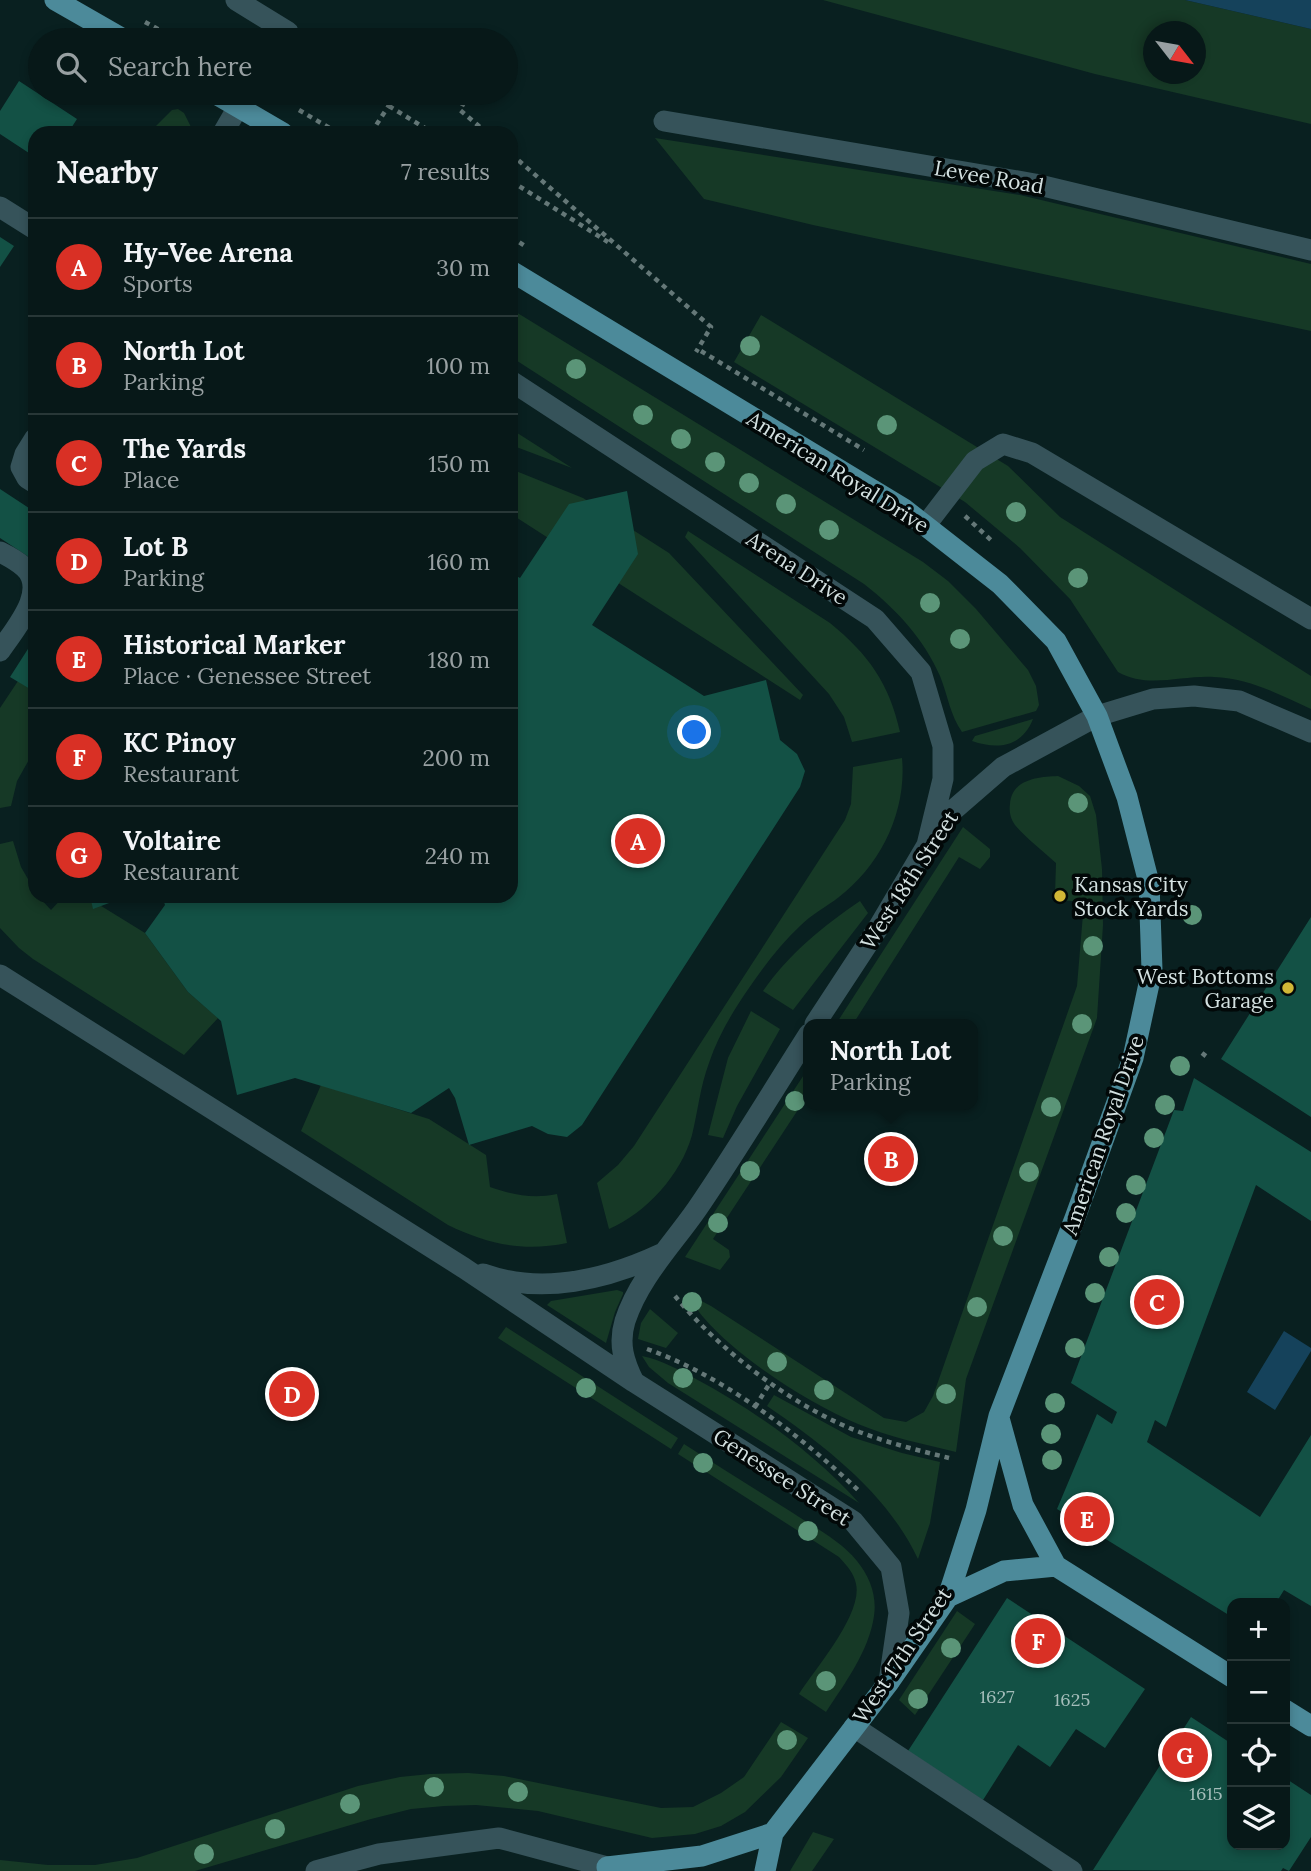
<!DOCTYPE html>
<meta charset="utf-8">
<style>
:root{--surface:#071818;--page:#152525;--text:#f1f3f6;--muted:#98a0a2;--line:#283737;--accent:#d93025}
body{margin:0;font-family:Lora,serif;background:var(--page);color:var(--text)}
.controls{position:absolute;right:21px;bottom:21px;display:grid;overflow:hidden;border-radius:14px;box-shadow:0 4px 10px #0003}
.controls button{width:63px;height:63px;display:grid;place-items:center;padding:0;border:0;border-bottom:2px solid var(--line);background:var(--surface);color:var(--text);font:35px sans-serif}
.compass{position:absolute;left:1143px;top:21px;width:63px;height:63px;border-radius:50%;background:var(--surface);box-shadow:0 4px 10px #0003;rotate:121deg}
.you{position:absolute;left:695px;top:733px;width:24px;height:24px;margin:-18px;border:5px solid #fff;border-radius:50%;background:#1a73e8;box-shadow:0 0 0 10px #1a73e833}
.badge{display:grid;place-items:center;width:46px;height:46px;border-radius:50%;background:var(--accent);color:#fff;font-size:23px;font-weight:700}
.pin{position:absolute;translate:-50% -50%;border:4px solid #fff;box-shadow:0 2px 7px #0006}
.popup{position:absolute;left:803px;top:1019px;width:175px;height:91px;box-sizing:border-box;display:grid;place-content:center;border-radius:14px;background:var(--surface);filter:drop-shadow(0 2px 5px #0005);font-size:23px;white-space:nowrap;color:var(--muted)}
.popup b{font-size:26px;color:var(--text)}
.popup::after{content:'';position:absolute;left:50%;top:100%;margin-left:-14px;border:14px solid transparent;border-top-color:var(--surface)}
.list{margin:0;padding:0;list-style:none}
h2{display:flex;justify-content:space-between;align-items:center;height:91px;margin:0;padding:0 28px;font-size:30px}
h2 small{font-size:23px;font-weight:400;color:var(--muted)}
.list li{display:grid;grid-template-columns:46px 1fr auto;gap:21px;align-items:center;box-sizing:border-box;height:98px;padding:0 28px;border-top:2px solid var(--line)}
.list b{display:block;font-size:26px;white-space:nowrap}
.list p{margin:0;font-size:23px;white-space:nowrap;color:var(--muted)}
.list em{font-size:23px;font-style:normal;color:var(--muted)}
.icon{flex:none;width:38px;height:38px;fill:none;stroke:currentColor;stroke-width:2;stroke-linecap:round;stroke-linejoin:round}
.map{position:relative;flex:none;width:1311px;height:1871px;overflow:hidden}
.search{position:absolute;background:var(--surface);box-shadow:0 4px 10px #0003;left:28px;top:28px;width:490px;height:77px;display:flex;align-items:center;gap:18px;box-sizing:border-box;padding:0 24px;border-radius:38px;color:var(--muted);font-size:26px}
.panel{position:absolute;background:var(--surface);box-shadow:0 4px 10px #0003;left:28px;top:126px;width:490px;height:777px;border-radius:21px}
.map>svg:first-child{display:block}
.green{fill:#163926;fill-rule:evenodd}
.water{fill:#15425b}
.building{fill:#135145}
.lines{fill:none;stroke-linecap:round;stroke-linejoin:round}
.path{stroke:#657878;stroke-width:4.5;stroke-dasharray:5 5;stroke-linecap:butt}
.minor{stroke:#36535a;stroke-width:21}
.major{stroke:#4c8a9a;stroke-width:21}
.tree{fill:#5b9578}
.poi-dot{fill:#d1b736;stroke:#020808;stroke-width:2.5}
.labels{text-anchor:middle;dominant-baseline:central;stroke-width:7;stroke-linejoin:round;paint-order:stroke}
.number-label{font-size:18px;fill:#a4bdba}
.street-label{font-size:21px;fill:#d4e1e1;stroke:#020808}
.poi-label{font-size:21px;fill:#d4e1e1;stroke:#020808;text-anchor:start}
</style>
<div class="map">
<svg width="1311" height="1871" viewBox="0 0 1311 1871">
<rect width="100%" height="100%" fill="#092020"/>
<path class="green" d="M823,0h362l126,29v95l-216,-50zM1154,32h42v42h-42z
M178,109l6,4 10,20h-45l23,-23z
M655,138l365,57 291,69v67l-498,-106 -109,-26z
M511,309l412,253 25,19 28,28 52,61 8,16 3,19 -3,6 -74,21c-12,-17 -14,-36 -22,-56 -16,-37 -44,-67 -76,-92l-353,-227z
M761,315l247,151 52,51 251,159v33c-31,-14 -62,-31 -97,-32 -32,-2 -67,12 -96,-5l-48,-73 -50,-51 -55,-46 -231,-140z
M511,429l61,39 -61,-23z
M511,469l72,29 86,55 134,142 -3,5 -289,-186z
M688,531l142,92c39,32 59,60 70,109l-48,10 -8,-25 -15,-23 -144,-157z
M18,681l17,11v57l-18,32 -6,25 -11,2v-100z
M1033,719c-11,28 -35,31 -61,22l3,-5z
M902,758c5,53 -21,107 -63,139 -13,10 -27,17 -39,29 -19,18 -36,40 -51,62 -16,23 -31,48 -40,75 -9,24 -11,48 -17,72 -11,40 -46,78 -83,94l-12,-46 21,-18 16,-19 211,-326 6,-16 2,-37z
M1058,776l21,10 11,10 6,19 6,54 1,56 -6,93 -131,361 -10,73c-33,-8 -67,-15 -98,-28 -48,-20 -120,-66 -154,-106 -6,-6 -10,-15 -14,-23l21,11 173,112 22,4 18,-10 9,-16 144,-410 7,-84 -26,-2 -3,-4 1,-33c-13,-12 -29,-24 -41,-38 -5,-7 -6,-14 -5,-21 2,-25 28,-27 48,-28z
M963,827l27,22v8l-10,12 -21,-12 -106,167h-17z
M13,841l8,26 14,24v5h3l13,14 13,-14h21l60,37 43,59 30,26 -34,37 -151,-96 -14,-11 -19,-20v-84z
M860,901l8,12 -75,97 -30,-19c26,-37 60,-65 97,-90z
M751,1011l29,18 -43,77 -14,32 -15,-3 20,-77z
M809,1067v26l-96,146 16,11 1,7 -10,13 -35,-13z
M321,1085l108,34 57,36 4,32c23,8 43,12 67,7l10,49c-44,9 -80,1 -119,-18l-147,-94z
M617,1290l6,2v2l-8,18 -9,31 -59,-38 4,-4z
M650,1309l28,24 -12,15 -28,-9 3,-16z
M506,1327l172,111 -7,11 -173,-111z
M642,1356c20,4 37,14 54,23 60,32 118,74 163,124l-191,-120 -19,-16z
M774,1395l77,42 51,16 38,9 -10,61 -12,36c-31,-66 -93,-113 -151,-153z
M684,1444c36,23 72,46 109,69 21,14 48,28 64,48 13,16 20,35 17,55 -5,35 -29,67 -48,96l-27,-18c16,-25 64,-80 57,-110 -2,-11 -9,-18 -17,-27l-161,-103z
M957,1611l18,13 -60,91 -16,-15z
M781,1722l27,16 -27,39 -36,35 -24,14 -26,8 -43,4 -114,-27 -62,-6 -32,1 -33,3 -40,10 -176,52h-195v-11l48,5h47l42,-7 221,-72 42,-9 30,-3 38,-1 36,3 157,32 32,-1 28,-14 23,-16z
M813,1832l21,7 -22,32h-22z"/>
<path class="water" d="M1185,0h126v29z
M1284,1331l27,17v3l-36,59 -28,-18z"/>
<path class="building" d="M19,81l58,38 -9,14h-33v24l-35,-23v-23z
M0,237l14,9 -14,21z
M0,489l35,23v49l-35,-23z
M627,491l11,63 -46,71 112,71 62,-16 14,60 17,14 8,17 -5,16 -218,338 -15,12 -19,-3 -16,-8 -63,19 -14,-47 -6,-10 -38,25 -116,-35 -58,17 -16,-74 -33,-29 -43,-59 20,-28 -3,-9h349v-323l9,5 49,-74z
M35,638v54l-25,-15z
M90,896h38l-35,13z
M1311,917v200l-90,-58z
M1194,1078l117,74v69l-55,-36 -90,242 -11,-7 -8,22 113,75 51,-82v171l-27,-16 -8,13h-44v14l-175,-108 40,-95 15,10 5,-12 -46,-29 103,-273 9,1z
M1007,1598l138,91 -40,59 -29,-19 -26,38 -32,-22 -35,55 -75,-49z
M1191,1717l41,27v101h53v-67l26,17v42l-22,34 -6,-3 -2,3 -188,-1z"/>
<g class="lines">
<path class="path" d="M145,22l33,18
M469,93l-9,17 27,23
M389,106l44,27
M299,110l39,23
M371,133l26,-40
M511,154l200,173 -15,25
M511,181l97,61
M511,237l14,9
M701,351l163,99
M965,516l27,25
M1202,1053l5,4
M675,1296c46,56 122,114 190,138 27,10 56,17 84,24
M647,1349c77,27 154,87 212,142
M755,1407l15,-24"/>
<path class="minor" d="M236,0l52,32
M664,121l371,63 276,66
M223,133l15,-26
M0,207l35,22
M511,381l364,238 46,53 22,74v33l-16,66
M35,438l-10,16 -4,13 6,11 8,5
M925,526l50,-65 28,-17 29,9 279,166
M0,552c8,4 17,9 24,15 26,23 -10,63 -24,84
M0,975l464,293 170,114 219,139 38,46 8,46 -10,69
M815,1024l63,-96 49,-83 23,-32 53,-46 94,-51 56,-17 41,-3 45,5 72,31
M483,1274c59,21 124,5 178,-20
M634,1382c-10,-20 -16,-38 -9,-61 14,-43 47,-76 72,-112 39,-57 75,-117 112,-175
M854,1727l218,144
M316,1871l63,-17 120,-16 108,29"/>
<path class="major" d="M55,0l70,40
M214,93l69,40
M511,271l393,238 96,75 56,57 41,75 30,81 22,86 3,87 -19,88 -58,160 -76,198 -23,94 -28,87 -59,85 -116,151 -8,38
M999,1418l24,87 33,61 176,111
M948,1597l56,-26 52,-5
M1285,1710l26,16
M607,1867l95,-11 71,-23"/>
</g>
<g class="tree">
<circle cx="750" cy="346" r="10"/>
<circle cx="576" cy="369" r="10"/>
<circle cx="643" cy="415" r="10"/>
<circle cx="887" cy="425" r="10"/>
<circle cx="681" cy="439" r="10"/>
<circle cx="715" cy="462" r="10"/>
<circle cx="749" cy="483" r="10"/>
<circle cx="786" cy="504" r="10"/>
<circle cx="1016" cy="512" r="10"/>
<circle cx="829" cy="530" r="10"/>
<circle cx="1078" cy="578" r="10"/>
<circle cx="930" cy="603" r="10"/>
<circle cx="960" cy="639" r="10"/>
<circle cx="1078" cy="803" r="10"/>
<circle cx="1192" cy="915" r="10"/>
<circle cx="1093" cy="946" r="10"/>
<circle cx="1082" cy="1024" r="10"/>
<circle cx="1180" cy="1066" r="10"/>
<circle cx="795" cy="1101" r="10"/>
<circle cx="1165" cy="1105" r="10"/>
<circle cx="1051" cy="1107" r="10"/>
<circle cx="1154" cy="1138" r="10"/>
<circle cx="750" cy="1171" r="10"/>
<circle cx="1029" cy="1172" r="10"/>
<circle cx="1136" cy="1185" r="10"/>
<circle cx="1126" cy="1213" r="10"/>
<circle cx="718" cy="1223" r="10"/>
<circle cx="1003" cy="1236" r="10"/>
<circle cx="1109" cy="1257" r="10"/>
<circle cx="1095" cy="1293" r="10"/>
<circle cx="692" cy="1302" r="10"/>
<circle cx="977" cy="1307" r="10"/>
<circle cx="1075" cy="1348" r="10"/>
<circle cx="777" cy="1362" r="10"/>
<circle cx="683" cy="1378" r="10"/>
<circle cx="586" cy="1388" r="10"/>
<circle cx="824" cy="1390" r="10"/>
<circle cx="946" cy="1394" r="10"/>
<circle cx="1055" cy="1403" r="10"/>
<circle cx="1051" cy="1434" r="10"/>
<circle cx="1052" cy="1460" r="10"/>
<circle cx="703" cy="1463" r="10"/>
<circle cx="808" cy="1531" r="10"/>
<circle cx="951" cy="1648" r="10"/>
<circle cx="826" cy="1681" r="10"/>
<circle cx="918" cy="1699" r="10"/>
<circle cx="787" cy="1740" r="10"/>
<circle cx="434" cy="1787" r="10"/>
<circle cx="518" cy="1792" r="10"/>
<circle cx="350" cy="1804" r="10"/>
<circle cx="275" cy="1829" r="10"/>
<circle cx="204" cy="1854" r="10"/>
</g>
<g class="poi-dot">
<circle cx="1060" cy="896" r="7"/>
<circle cx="1288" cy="988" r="7"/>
</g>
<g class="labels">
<g class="number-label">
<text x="997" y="1696">1627</text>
<text x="1072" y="1699">1625</text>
<text x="1206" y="1793">1615</text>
</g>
<g class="street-label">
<text transform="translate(989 177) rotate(10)">Levee Road</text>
<text transform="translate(838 472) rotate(32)">American Royal Drive</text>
<text transform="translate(797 568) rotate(33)">Arena Drive</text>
<text transform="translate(909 880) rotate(-57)">West 18th Street</text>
<text transform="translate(1103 1135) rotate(-71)">American Royal Drive</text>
<text transform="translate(782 1477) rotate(33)">Genessee Street</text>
<text transform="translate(902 1655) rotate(-56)">West 17th Street</text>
</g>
<g class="poi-label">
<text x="1074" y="884">Kansas City<tspan x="1074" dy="24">Stock Yards</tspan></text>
<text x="1274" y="976" text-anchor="end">West Bottoms<tspan x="1274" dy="24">Garage</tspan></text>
</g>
</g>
</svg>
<div class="controls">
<button>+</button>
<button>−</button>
<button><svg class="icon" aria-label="locate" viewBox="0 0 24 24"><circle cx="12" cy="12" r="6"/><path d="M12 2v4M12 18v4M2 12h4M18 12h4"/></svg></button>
<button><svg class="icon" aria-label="layers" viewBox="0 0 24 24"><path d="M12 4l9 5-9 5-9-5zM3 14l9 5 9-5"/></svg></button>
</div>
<svg class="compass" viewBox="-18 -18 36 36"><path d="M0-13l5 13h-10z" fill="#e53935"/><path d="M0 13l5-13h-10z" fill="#98a0a2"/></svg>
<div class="you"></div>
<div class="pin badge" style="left:638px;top:841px">A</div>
<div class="pin badge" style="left:891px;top:1159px">B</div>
<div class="popup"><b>North Lot</b>Parking</div>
<div class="pin badge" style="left:1157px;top:1302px">C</div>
<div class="pin badge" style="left:292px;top:1394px">D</div>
<div class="pin badge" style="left:1087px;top:1519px">E</div>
<div class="pin badge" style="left:1038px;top:1641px">F</div>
<div class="pin badge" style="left:1185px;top:1755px">G</div>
<div class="search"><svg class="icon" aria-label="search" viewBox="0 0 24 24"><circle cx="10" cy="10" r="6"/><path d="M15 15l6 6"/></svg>Search here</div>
<section class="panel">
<h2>Nearby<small>7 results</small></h2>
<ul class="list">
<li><span class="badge">A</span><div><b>Hy-Vee Arena</b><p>Sports</p></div><em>30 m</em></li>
<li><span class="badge">B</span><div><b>North Lot</b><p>Parking</p></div><em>100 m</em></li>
<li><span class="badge">C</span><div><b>The Yards</b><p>Place</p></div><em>150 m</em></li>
<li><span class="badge">D</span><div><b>Lot B</b><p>Parking</p></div><em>160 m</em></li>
<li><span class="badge">E</span><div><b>Historical Marker</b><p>Place · Genessee Street</p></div><em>180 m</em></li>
<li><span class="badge">F</span><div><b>KC Pinoy</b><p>Restaurant</p></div><em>200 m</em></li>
<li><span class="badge">G</span><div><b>Voltaire</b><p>Restaurant</p></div><em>240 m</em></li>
</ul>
</section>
</div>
